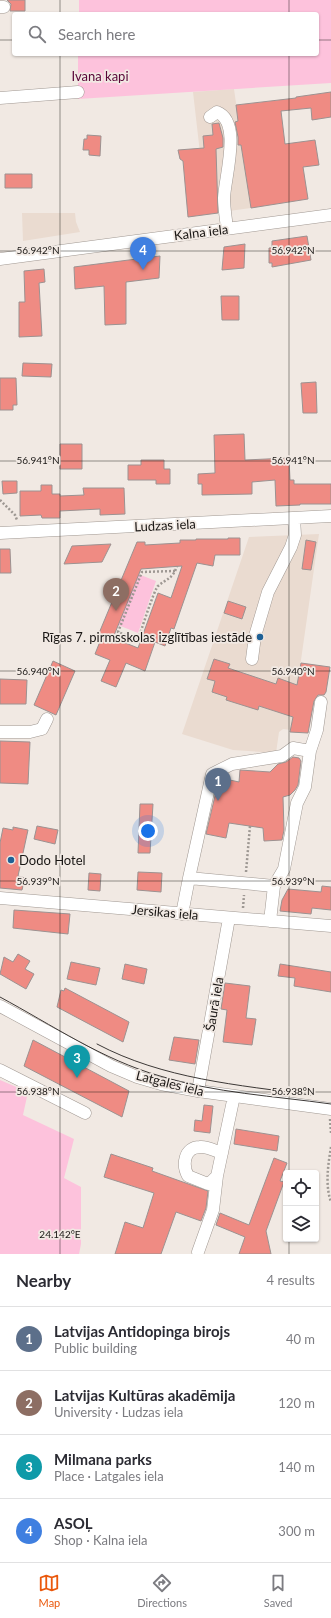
<!DOCTYPE html>
<meta charset="utf-8">
<style>
:root{--surface:#fff;--page:#f7f7f7;--text:#2b2b33;--muted:#7c7c81;--line:#e1e1e2;--accent:#ea580c}
body{margin:0;font-family:Lato,sans-serif;background:var(--page);color:var(--text)}
.controls{position:absolute;right:12px;bottom:12px;display:grid;overflow:hidden;border-radius:4px;box-shadow:0 1px 3px #0004}
.controls button{width:36px;height:36px;display:grid;place-items:center;padding:0;border:0;border-bottom:1px solid var(--line);background:var(--surface);color:var(--text);font:20px sans-serif}
.you{position:absolute;left:148px;top:831px;width:14px;height:14px;margin:-10px;border:3px solid #fff;border-radius:50%;background:#1a73e8;box-shadow:0 0 0 6px #1a73e833}
.badge{display:grid;place-items:center;width:26px;height:26px;border-radius:50%;background:var(--accent);color:#fff;font-size:13px;font-weight:700}
.pin{position:absolute;translate:-50% -33px;filter:drop-shadow(0 1px 2px #0008)}
.pin::after{content:'';position:absolute;top:21px;width:14px;height:12px;background:inherit;clip-path:polygon(0 0,100% 0,50% 100%)}
.list{margin:0;padding:0;list-style:none}
h2{display:flex;justify-content:space-between;align-items:center;height:52px;margin:0;padding:0 16px;font-size:17px}
h2 small{font-size:13px;font-weight:400;color:var(--muted)}
.list li{display:grid;grid-template-columns:26px 1fr auto;gap:12px;align-items:center;box-sizing:border-box;height:64px;padding:0 16px;border-top:1px solid var(--line)}
.list b{display:block;font-size:15px;white-space:nowrap}
.list p{margin:0;font-size:13px;white-space:nowrap;color:var(--muted)}
.list em{font-size:13px;font-style:normal;color:var(--muted)}
.icon{flex:none;width:22px;height:22px;fill:none;stroke:currentColor;stroke-width:2;stroke-linecap:round;stroke-linejoin:round}
.map{position:relative;flex:none;width:331px;height:1254px;overflow:hidden}
.search{position:absolute;background:var(--surface);box-shadow:0 1px 3px #0004;left:12px;right:12px;top:12px;height:44px;display:flex;align-items:center;gap:10px;box-sizing:border-box;padding:0 14px;border-radius:4px;color:var(--muted);font-size:15px}
.sheet{height:308px;background:var(--surface)}
nav{display:flex;justify-content:space-around;align-items:center;box-sizing:border-box;height:56px;border-top:1px solid var(--line);background:var(--surface);font-size:11px;color:var(--muted)}
nav a{display:grid;justify-items:center;gap:2px}
nav .on{color:var(--accent)}
.map>svg:first-child{display:block}
.built{fill:#eadbd0}
.green{fill:#fdc2dc}
.building{fill:#ef8b83;stroke:#9c9291;fill-rule:evenodd}
.lines{fill:none;stroke-linecap:round;stroke-linejoin:round}
.minor-casing{stroke:#a09892;stroke-width:13}
.path{stroke:#9e9893;stroke-width:2.5;stroke-dasharray:2 2;stroke-linecap:butt}
.minor{stroke:#fff;stroke-width:12}
.tram{stroke:#3d3937;stroke-width:1}
.ticks{fill:none;stroke:#191614;stroke-width:1;stroke-opacity:0.45}
.poi-dot{fill:#1f6196;stroke:#f1e9e3;stroke-width:1.5}
.labels{text-anchor:middle;dominant-baseline:central;stroke-width:3.5;stroke-linejoin:round;paint-order:stroke}
.park-label{font-size:13px;fill:#590538;stroke:#f1e9e3}
.street-label{font-size:13px;fill:#191614;stroke:#f1e9e3}
.poi-label{font-size:13px;fill:#191614;stroke:#f1e9e3;text-anchor:end}
.ticks-label{font-size:10px;text-anchor:middle;fill:#191614;stroke:#f1e9e3;stroke-width:3.5;stroke-linejoin:round;paint-order:stroke}
</style>
<div class="map">
<svg width="331" height="1254" viewBox="0 0 331 1254">
<rect width="100%" height="100%" fill="#f1e9e3"/>
<path class="built" d="M234,89l17,119 -44,6 -14,-122z
M22,213h53l1,9 4,10 -57,9z
M319,534l-28,196 -8,-1 -4,3 -3,21 -43,-3 -51,-16 67,-197z"/>
<path class="green" d="M79,0h252v83l-253,16v-45h239v-40h-238z
M138,574l18,7 -18,52 -20,-8z
M0,1080l28,12 -5,23 51,24 -10,39 17,9v57l-2,10h-79z"/>
<path class="building" d="M7,0h18v11h-15l1,-7z
M331,92v25l-19,3 -1,-12 -30,3 4,33 30,-4 4,25 -16,2 5,32 -57,9 -10,-63h-3v-8l-3,-15 3,-1 -2,-16 60,-7v-1z
M219,123l4,15v9l-7,2 2,64 -30,4 -5,-56 -3,-2 -2,-9 26,-2 -1,-12 10,-1 -1,-11z
M87,135l14,1 -1,20 -11,-1v-5h-6l1,-11h3z
M5,174h27v14h-27z
M307,236l4,24 -39,7v-4h-3v-15h3v-7z
M245,244l-1,24 -22,2 2,-23z
M160,256l-1,22 -33,4v42l-21,1 -1,-39 -29,3 -1,-22z
M44,269l1,13 -6,1 3,53 -23,1v-35h6l-1,-31z
M221,296h18v24h-17z
M23,363l29,1 -1,13 -29,-1z
M0,378h16l1,27h-4v5h-13z
M316,382l1,31h-14l-2,-30z
M244,434l1,26 44,-2 1,22h4v4h37v20h-31v1l-24,1 -1,-26 -23,2v12l-50,1v-11h-4v-10l17,-1 -1,-38z
M60,444h22v25h-22z
M141,460h23v9h6v15h-14v-4h-28v-15h13z
M2,481h15v12l-14,1z
M41,485h11v9h8v2l24,-1 -1,-7h41l1,26 -25,1v-6l-40,2v7h-18l-1,-3 -21,1v-25h21z
M228,538h12v17h-25l-2,11 -16,-3 -23,66 -3,-1 -6,18 -10,-4 -10,29 -19,-8 -10,24 -15,-6 9,-21 -15,-6 6,-15 -4,-1 40,-96h8v3l35,-2v-3h16v-1h32zM182,566l-11,32 -13,-5 -20,55 -25,-10 28,-69z
M306,540l10,2 -5,28 -9,-1z
M111,544l-9,18 -38,2 8,-18z
M0,549h10l1,24h-11z
M228,601l18,6 -4,12 -18,-6z
M214,659l16,5 -2,4 48,16 2,-6 19,7 4,-22 29,4 -4,25 -2,3h-6l-4,6 -6,32 -18,-1 3,-15 -34,-11 -1,4 -32,-10 1,-3 -15,-5 3,-11 -8,-2z
M53,661l22,10 -19,44 -22,-10z
M0,679l27,1 -1,24h-26z
M0,741l30,1 -2,42 -28,-1z
M293,757l6,1 2,3 -3,24 -3,5 -5,5 -7,2 1,33 -2,10 -18,1 -1,-13 -34,-5 -3,15 -20,-4 13,-55 2,-1 18,4 1,-12 30,2 8,-8 8,-2z
M140,804h13l-3,49h-12z
M37,826l21,4 -3,14 -21,-5z
M13,827l15,3 -10,46 7,2 -3,12 -22,-2v-45l3,-15 10,2z
M138,872l24,1 -1,19 -24,-2z
M89,873l12,1 -1,17 -12,-1z
M322,886l9,1v23l-19,-2 -1,6 -31,-3 2,-11 6,-11 33,3z
M14,910l56,4 -2,20 -55,-6z
M18,954l12,7 -5,8 9,5 -8,15 -26,-15 4,-17 9,5z
M71,962l29,6 -4,17 -29,-6z
M125,964l22,5 -3,15 -22,-5z
M280,964l51,8v20l-37,-6 1,-8 -17,-2z
M225,983l25,3 -4,32 10,1 -4,26 -29,-3 4,-32 -6,-1z
M65,988l64,34 -6,20 -66,-35 4,-17 3,1z
M174,1037l25,3 -4,24 -26,-4z
M33,1040l96,51 -7,26 -98,-51z
M204,1105l9,1 -3,27 -16,-2 1,-11 7,1z
M236,1129l43,7 -2,15 -43,-7z
M111,1154l42,14 -1,3 56,20 -2,17 -5,13 -25,-9 -15,42h-46l10,-32 18,6 11,-35 -50,-16z
M274,1158l13,5 -7,18 4,1 -18,49 5,23h-32l6,-17 -29,-12 4,-12 29,12z"/>
<g class="lines">
<g class="minor-casing">
<path id="minor" d="M0,7h4
M0,98l78,-6
M210,117l7,-5c25,10 8,64 7,86 0,10 2,20 3,31
M0,259l331,-44
M0,533l331,-17
M252,659l3,-23 13,-44 23,-45 4,-12 -1,-17
M0,732h30l12,-3 5,-10
M310,751l7,-21 4,-28
M189,878l23,-104 20,-10 50,-8 11,-8 17,3 -5,36 -8,16 -13,66 -10,17
M0,898l331,28
M182,914l7,-36 85,8 -4,35
M0,1006l111,60 26,11 24,7 37,7 133,18
M0,1070l85,43
M198,1091l31,-173
M222,1153c-7,-2 -15,-7 -22,-6 -16,0 -18,18 -12,29l20,8 3,-2 6,-6 17,-80
M198,1252l15,-42 4,-34"/>
</g>
<path class="path" d="M0,500l15,15 2,5
M175,571l-33,1 -24,60 20,8c3,-9 16,-50 20,-54 8,-7 15,-7 19,-20
M246,872l4,-46
M243,908l1,-13
M330,1119l1,14
M331,1147c-3,18 -6,38 0,55"/>
<use href="#minor" class="minor"/>
<path class="tram" d="M0,997c52,28 103,63 160,79 55,17 114,20 171,28
M97,1044c66,35 141,41 214,51"/>
</g>
<path class="ticks" d="M60,0v14M289,0v14M0,40h14M317,40h14M60,54v1200M289,54v1119M0,251h331M0,461h331M0,671h331M0,881h331M0,1092h331M289,1239v15"/>
<g class="poi-dot">
<circle cx="260" cy="637" r="4"/>
<circle cx="11" cy="860" r="4"/>
</g>
<g class="labels">
<g class="park-label">
<text x="100" y="76">Ivana kapi</text>
</g>
<g class="street-label">
<text transform="translate(201 232) rotate(-7)">Kalna iela</text>
<text transform="translate(165 525) rotate(-3)">Ludzas iela</text>
<text transform="translate(165 912) rotate(5)">Jersikas iela</text>
<text transform="translate(214 1004) rotate(-80)">Šaurā iela</text>
<text transform="translate(170 1083) rotate(14)">Latgales iela</text>
</g>
<g class="poi-label">
<text x="252" y="637">Rīgas 7. pirmsskolas izglītības iestāde</text>
<text x="19" y="860" text-anchor="start">Dodo Hotel</text>
</g>
</g>
<g class="ticks-label">
<text x="38" y="254">56.942°N</text>
<text x="293" y="254">56.942°N</text>
<text x="38" y="464">56.941°N</text>
<text x="293" y="464">56.941°N</text>
<text x="38" y="675">56.940°N</text>
<text x="293" y="675">56.940°N</text>
<text x="38" y="885">56.939°N</text>
<text x="293" y="885">56.939°N</text>
<text x="38" y="1095">56.938°N</text>
<text x="293" y="1095">56.938°N</text>
<text x="60" y="1238">24.142°E</text>
</g>
</svg>
<div class="controls">
<button><svg class="icon" aria-label="locate" viewBox="0 0 24 24"><circle cx="12" cy="12" r="6"/><path d="M12 2v4M12 18v4M2 12h4M18 12h4"/></svg></button>
<button><svg class="icon" aria-label="layers" viewBox="0 0 24 24"><path d="M12 4l9 5-9 5-9-5zM3 14l9 5 9-5"/></svg></button>
</div>
<div class="you"></div>
<div class="pin badge" style="left:218px;top:801px;background:#5c6f8a">1</div>
<div class="pin badge" style="left:116px;top:611px;background:#8d6e63">2</div>
<div class="pin badge" style="left:77px;top:1078px;background:#0f9aa8">3</div>
<div class="pin badge" style="left:143px;top:270px;background:#3f7fe0">4</div>
<div class="search"><svg class="icon" aria-label="search" viewBox="0 0 24 24"><circle cx="10" cy="10" r="6"/><path d="M15 15l6 6"/></svg>Search here</div>
</div>
<section class="sheet">
<h2>Nearby<small>4 results</small></h2>
<ul class="list">
<li><span class="badge" style="background:#5c6f8a">1</span><div><b>Latvijas Antidopinga birojs</b><p>Public building</p></div><em>40 m</em></li>
<li><span class="badge" style="background:#8d6e63">2</span><div><b>Latvijas Kultūras akadēmija</b><p>University · Ludzas iela</p></div><em>120 m</em></li>
<li><span class="badge" style="background:#0f9aa8">3</span><div><b>Milmana parks</b><p>Place · Latgales iela</p></div><em>140 m</em></li>
<li><span class="badge" style="background:#3f7fe0">4</span><div><b>ASOĻ</b><p>Shop · Kalna iela</p></div><em>300 m</em></li>
</ul>
</section>
<nav>
<a class="on"><svg class="icon" aria-label="map" viewBox="0 0 24 24"><path d="M3 6l6-2 6 2 6-2v14l-6 2-6-2-6 2zM9 4v14M15 6v14"/></svg>Map</a>
<a><svg class="icon" aria-label="directions" viewBox="0 0 24 24"><path d="M12 3l9 9-9 9-9-9zM9 14v-3h6M13 9l2 2-2 2"/></svg>Directions</a>
<a><svg class="icon" aria-label="saved" viewBox="0 0 24 24"><path d="M7 4h10v16l-5-4-5 4z"/></svg>Saved</a>
</nav>
